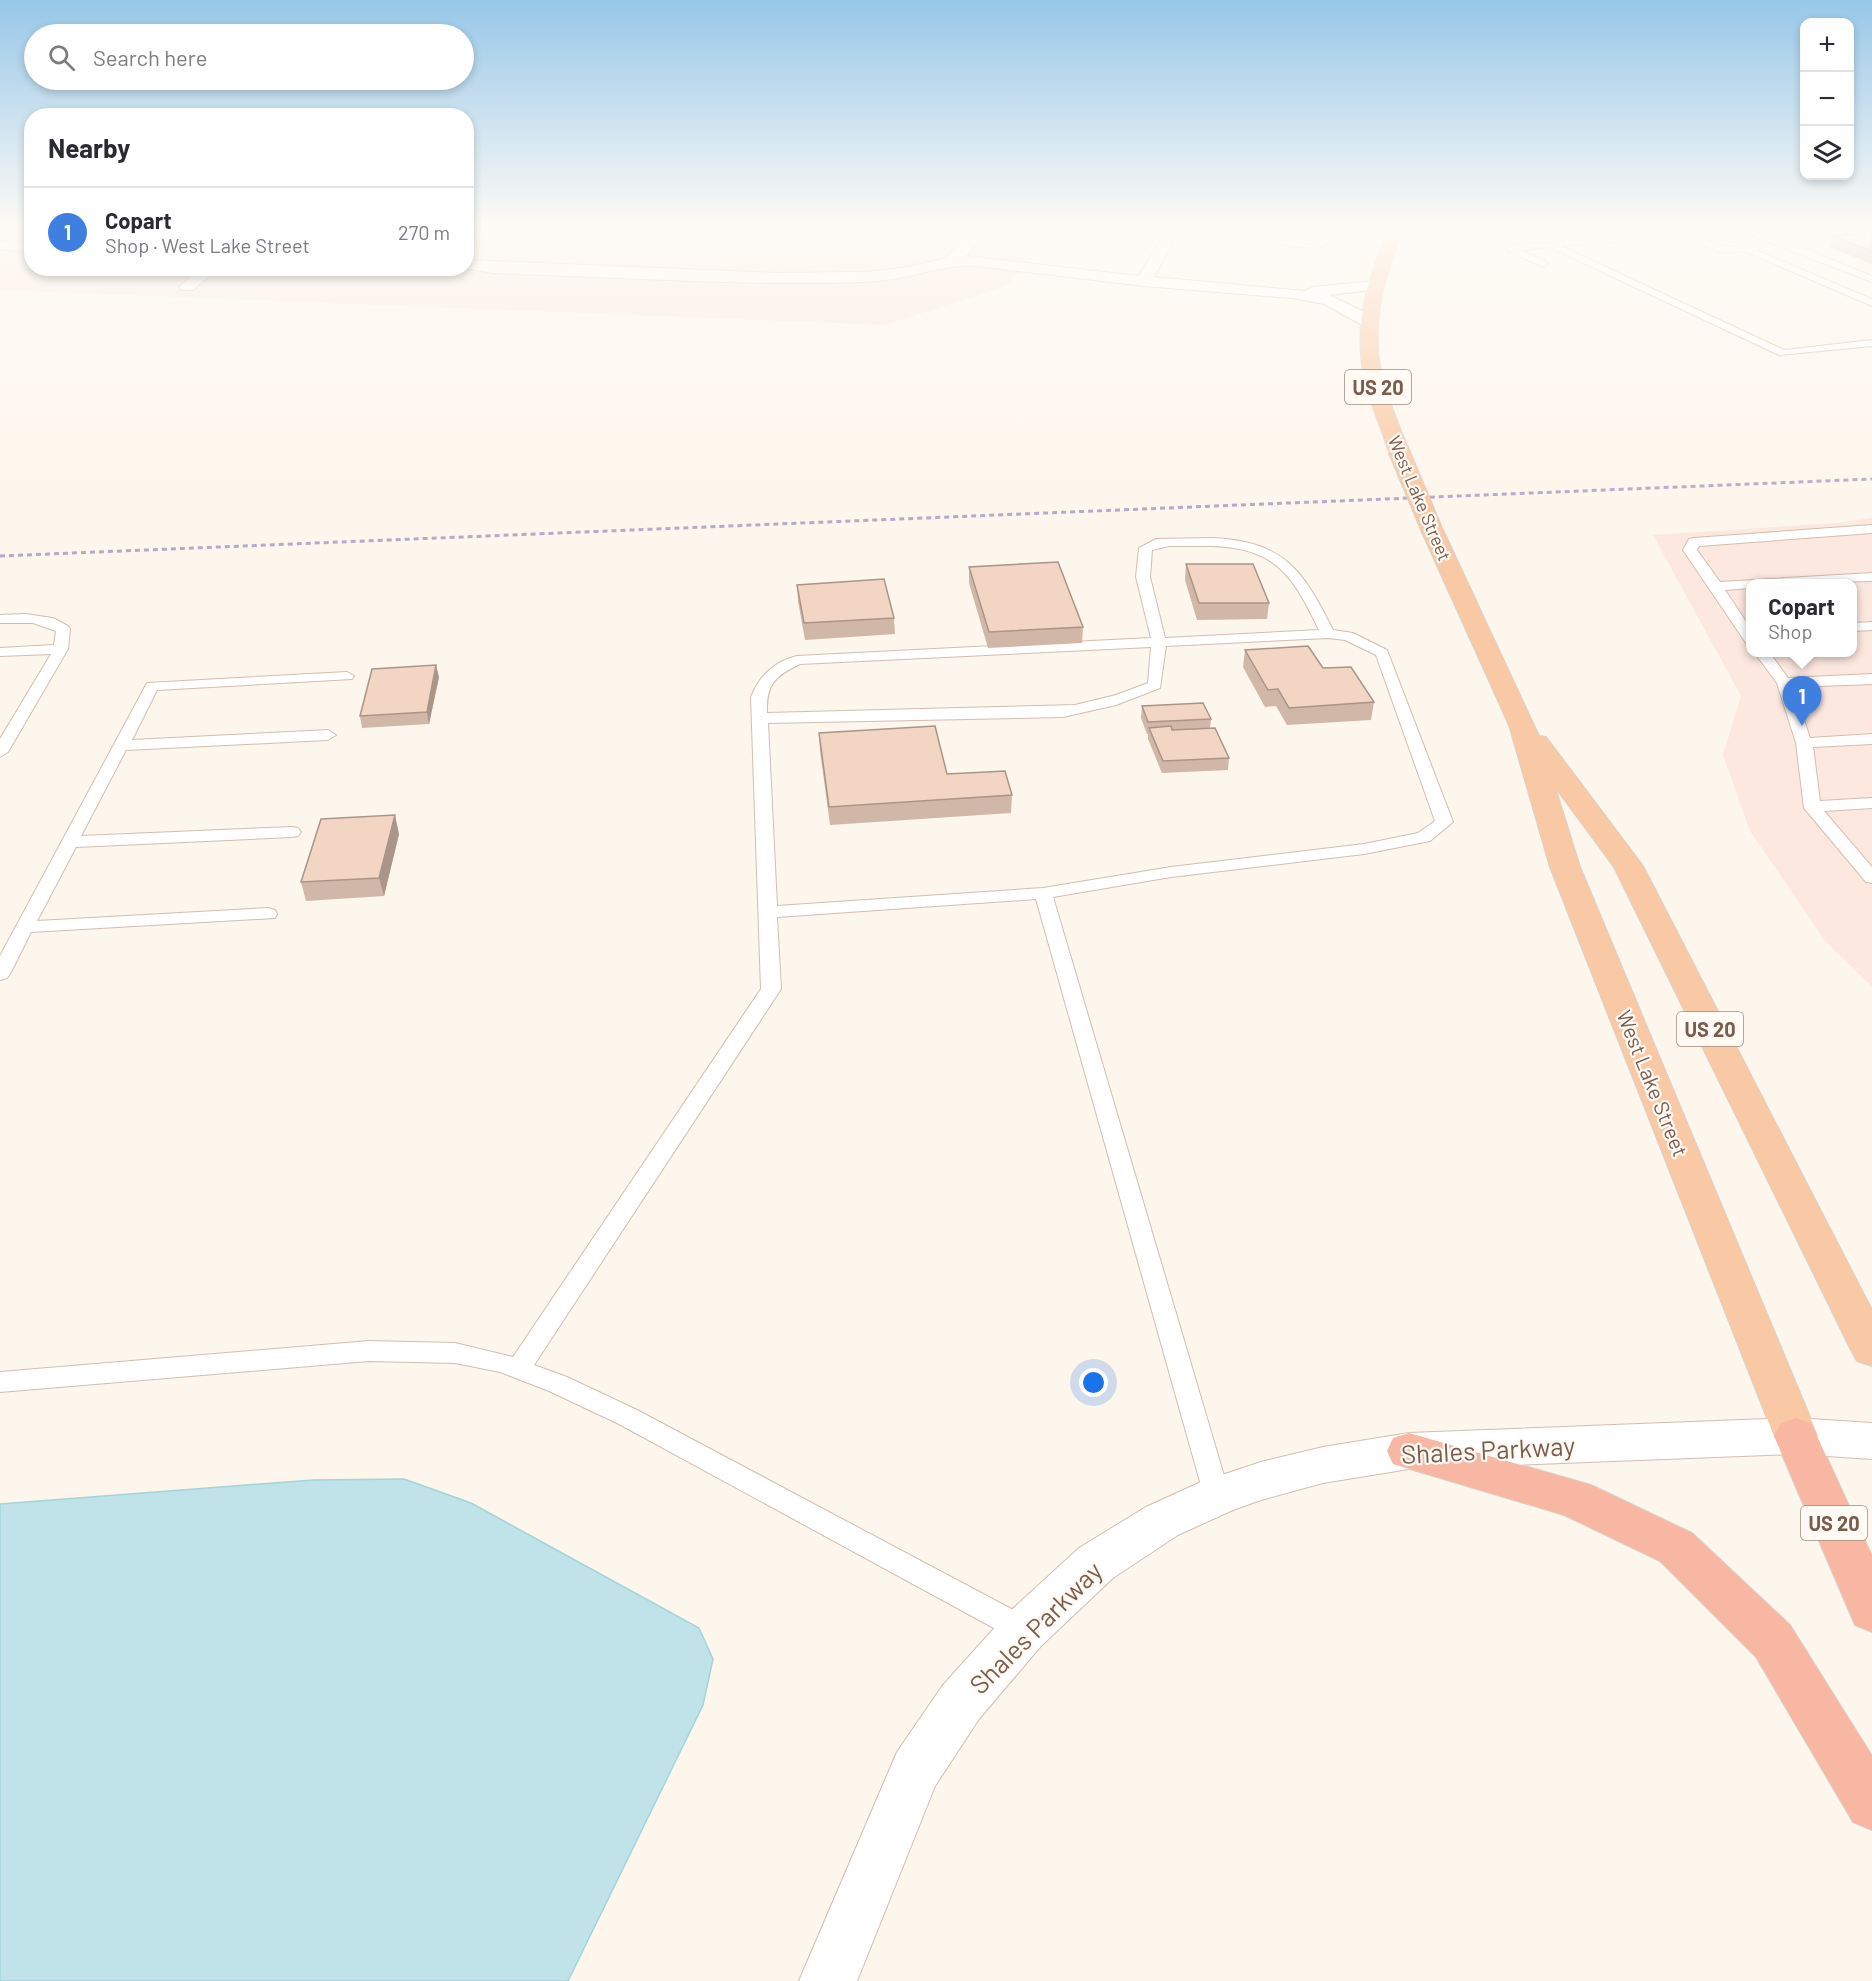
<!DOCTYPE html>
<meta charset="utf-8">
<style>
:root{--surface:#fff;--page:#f2f2f3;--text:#2b2b33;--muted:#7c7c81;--line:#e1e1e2;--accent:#e76f51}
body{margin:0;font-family:Barlow,sans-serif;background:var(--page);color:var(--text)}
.controls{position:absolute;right:18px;top:18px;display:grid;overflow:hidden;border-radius:12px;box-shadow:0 3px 9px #0003}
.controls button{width:54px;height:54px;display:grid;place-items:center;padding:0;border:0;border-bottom:2px solid var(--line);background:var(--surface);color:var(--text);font:30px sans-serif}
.you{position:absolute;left:1094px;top:1383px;width:21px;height:21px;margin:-15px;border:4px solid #fff;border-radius:50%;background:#1a73e8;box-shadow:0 0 0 9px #1a73e833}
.badge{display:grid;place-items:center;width:39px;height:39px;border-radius:50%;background:var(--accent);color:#fff;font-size:20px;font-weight:700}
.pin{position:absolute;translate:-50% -50px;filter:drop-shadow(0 2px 3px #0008)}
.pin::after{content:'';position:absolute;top:32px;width:21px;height:18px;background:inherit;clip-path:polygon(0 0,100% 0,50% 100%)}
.popup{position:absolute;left:1746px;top:579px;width:111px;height:78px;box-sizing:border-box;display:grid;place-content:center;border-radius:12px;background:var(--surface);filter:drop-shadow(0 2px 4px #0005);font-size:20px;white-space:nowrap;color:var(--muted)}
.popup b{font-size:22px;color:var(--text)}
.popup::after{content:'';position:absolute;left:50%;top:100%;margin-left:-12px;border:12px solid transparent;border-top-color:var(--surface)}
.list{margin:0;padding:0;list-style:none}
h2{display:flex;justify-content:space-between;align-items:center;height:78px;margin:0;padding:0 24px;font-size:26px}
h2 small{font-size:20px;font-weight:400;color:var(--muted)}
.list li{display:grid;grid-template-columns:39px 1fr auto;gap:18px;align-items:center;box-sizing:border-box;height:90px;padding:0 24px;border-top:2px solid var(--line)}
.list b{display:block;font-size:22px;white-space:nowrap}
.list p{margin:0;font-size:20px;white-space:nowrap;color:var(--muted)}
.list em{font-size:20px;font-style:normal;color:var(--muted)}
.icon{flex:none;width:33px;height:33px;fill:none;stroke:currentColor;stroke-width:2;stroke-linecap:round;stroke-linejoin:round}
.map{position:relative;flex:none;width:1872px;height:1981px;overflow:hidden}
.search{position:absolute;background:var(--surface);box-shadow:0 3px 9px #0003;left:24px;top:24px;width:450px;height:66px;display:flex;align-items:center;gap:15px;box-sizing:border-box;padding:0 21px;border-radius:33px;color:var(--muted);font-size:22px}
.panel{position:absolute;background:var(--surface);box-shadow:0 3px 9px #0003;left:24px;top:108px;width:450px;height:168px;border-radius:24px}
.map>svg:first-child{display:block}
.residential{fill:#f5e8da}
.commercial{fill:#fde8e0;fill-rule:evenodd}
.water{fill:#bfe3e8;stroke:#a5d3da;stroke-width:1.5}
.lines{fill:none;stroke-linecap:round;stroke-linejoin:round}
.service-casing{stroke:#d1beb0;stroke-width:2}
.minor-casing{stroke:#d1beb0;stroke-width:2}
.tertiary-casing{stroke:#d1beb0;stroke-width:2}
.trunk-casing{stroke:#dad1cd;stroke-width:2}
.motorway-casing{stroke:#dad1cd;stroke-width:2}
.service{fill:#fff;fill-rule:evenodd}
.minor{fill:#fff;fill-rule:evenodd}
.tertiary{fill:#fff;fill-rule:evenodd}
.trunk{fill:#f9c8a4;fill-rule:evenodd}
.motorway{fill:#f7b7a3;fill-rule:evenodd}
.rail{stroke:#b9a8c9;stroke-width:3;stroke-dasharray:5 4;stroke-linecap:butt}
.trunk-bridge-casing{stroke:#dad1cd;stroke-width:22;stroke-linecap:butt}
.trunk-bridge{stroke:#f9c8a4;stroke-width:20}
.wall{fill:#d1b7a8}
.shaded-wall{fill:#aa9588}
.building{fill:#f3d5c3;stroke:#aa9588;stroke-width:1.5}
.labels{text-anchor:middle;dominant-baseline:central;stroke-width:4.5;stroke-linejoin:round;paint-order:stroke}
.far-street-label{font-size:18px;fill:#7a5c4d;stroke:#fffaf3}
.shield{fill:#fffaf3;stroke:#a28b7f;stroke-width:1.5}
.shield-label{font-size:20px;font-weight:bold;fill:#7a5c4d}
.street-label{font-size:21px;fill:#7a5c4d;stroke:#fffaf3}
.near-street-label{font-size:26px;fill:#7a5c4d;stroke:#fffaf3}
</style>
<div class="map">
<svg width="1872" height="1981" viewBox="0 0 1872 1981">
<rect width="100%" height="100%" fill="#fdf6ec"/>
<path class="residential" d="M0,226h31l1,42h434l1,-42h580l7,10 -48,50 -121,39 -885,-35z"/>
<path class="commercial" d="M1872,518v469l-46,-45 -76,-111 -27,-76 18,-59 -88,-161 183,-12zM1751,584h102v68h-102z"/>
<path class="water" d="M404,1479l67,24 228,125 14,31 -10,46 -135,276h-568v-477l313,-24z"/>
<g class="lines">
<g class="service-casing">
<path id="service" d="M1163,226l60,1 40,9 53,6 5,-1 8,-15h8l-10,19c-33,8 -70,-7 -103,-12 -19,-3 -38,-3 -57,-4z
M1521,226h10l26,15 123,-9 1,-6h8v5h29l41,14 1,2 -4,3 116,49v7l-128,-55 -22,2 -39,-16 -122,9 223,104 88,-10v6l-93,9 -230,-108 -28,3 25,12 2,2 -5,3 -35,-16 -1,-2 4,-3 35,-4zM1698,237h19l26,8 -20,2z
M1717,226c45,0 111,33 155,50v6l-122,-47z
M1872,525v8l-173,13 -2,4 23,32 152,-9v8l-121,3v4l-26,2 26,39v15l-5,-1 -63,-93 6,-11 5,-1z
M1212,538c72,3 91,32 121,92l20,3 34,17 66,172 -23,19 -66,13 -193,23 -118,20 177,599 -4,8 -9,3 -9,-3 -4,-8 -168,-597 -259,18 4,72 -247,376 33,12 70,33 397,211 4,9 -4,9 -10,4 -10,-4 -395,-215 -70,-33 -49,-19 -45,-9 -86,-2 -369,31v-20l369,-31 86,2 58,14 248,-368 -10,-292c8,-21 24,-36 46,-41l354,-18 -15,-61 3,-29 17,-9zM1212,546c64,2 81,30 107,84l-154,8 -15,-61 2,-27 17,-4zM1328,638l17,2 31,15 59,166 -17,12 -54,11 -193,23 -128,21 -266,18 -9,-183 295,-6 53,-12 44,-17 6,-42zM1151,647l-3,36 -32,12 -41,10 -308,8c-1,-29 8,-37 33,-49z
M25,614l28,4 15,8 2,3 -2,20 -60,103 -8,5v-18l51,-85 -51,2v-8l54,-3 2,-14 -23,-8h-33v-8z
M1872,622v8l-19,1v-8z
M1754,652h15l19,26 84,-4v10l-79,3 17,51 62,-4v10l-59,3 7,54 52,-3v10l-48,3 48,56v16l-6,-1 -62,-74 -8,-65 -19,-60z
M347,672l7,4 -2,3 -195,11 -25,50 196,-10 8,5 -8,5 -202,10 -45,86 211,-9 6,1 3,4 -3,4 -6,1 -216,10 -39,74 231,-13 7,2 2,4 -2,4 -244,14 -21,42 -3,4 -7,2v-24l147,-273z"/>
</g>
<g class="minor-casing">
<path id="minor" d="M961,226h14l7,10 -16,20 173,20 23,-39 -2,-11h14l2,11 -22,40 151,14 7,-4 63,-6 6,2 2,3 -2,3 -52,6 47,23 2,4 -8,5 -6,-1 -40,-22 -32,-6 -148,-12 -175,-21c-35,2 -68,16 -104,17 -123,4 -248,-5 -371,-9l-32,-5h4v-8l309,13 93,-1 41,-5 37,-9 22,-22z
M0,241l32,2v9l-32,-3z
M201,268h17l-25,22h-12l-2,-3z"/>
</g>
<g class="tertiary-casing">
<path id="tertiary" d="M1796,1418l76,5v36l-76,-5 -387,15 -86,14 -62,17 -28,10 -55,25 -65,43 -72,68 -62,73 -44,67 -78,195h-58l98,-229 46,-67 64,-71 72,-66 67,-41 55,-25 60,-20 62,-15 86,-14z"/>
</g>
<g class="trunk-casing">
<path id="trunk" d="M1390,226h14c-17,45 -33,91 -24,140 5,28 18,56 28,83l-3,4h-14l-3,-4c-9,-28 -22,-55 -26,-84 -7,-49 9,-95 28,-139z
M1432,523l8,2 3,5 96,206 7,1 97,129 229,444v56l-15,-5 -6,-11 -237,-483 -59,-80 25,80 238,569 -7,13 -15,5 -15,-5 -7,-13 -224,-569 -41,-142 -88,-195 3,-5z"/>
</g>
<g class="motorway-casing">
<path id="motorway" d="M1796,1418l15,5 61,133v76l-17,-7 -81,-189 7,-13z
M1409,1433l182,52 101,48 98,92 82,131v74l-19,-8 -97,-165 -96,-96 -96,-46 -171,-51 -6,-13 6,-13z"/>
</g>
<use href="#service" class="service"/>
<use href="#minor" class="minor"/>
<use href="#tertiary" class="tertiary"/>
<use href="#trunk" class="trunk"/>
<use href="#motorway" class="motorway"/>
<path class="rail" d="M0,556l1872,-77"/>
<g class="trunk-bridge-casing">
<path id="trunk-bridge" d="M1398,449l34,81"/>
</g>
<use href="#trunk-bridge" class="trunk-bridge"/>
</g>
<path class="wall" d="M1872,232v32l-43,-17 3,-11z
M1186,564l83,39 -2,16 -70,1 -12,-40z
M969,567l114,60 -1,16 -94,5 -19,-65z
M797,585l97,33 1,16 -90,6 -7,-39z
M1245,650l78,18 51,34 -3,18 -84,5 -11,-19 -11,1 -22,-40z
M439,677l-10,47 -67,4 -2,-12z
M1142,706l69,13 -1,9 19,30 -1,12 -66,3 -14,-34v-5h-1l-6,-16z
M819,733l193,62 -1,18 -181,12 -10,-74z
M399,834l-15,62 -78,5 -5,-19z"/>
<path class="shaded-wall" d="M436,665l3,12 -10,47 -2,-12z
M395,815l4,19 -15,62 -5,-18z"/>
<path class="building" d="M1872,232v19l-40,-15z
M1058,562l25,65 -94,5 -20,-65z
M1186,564h67l16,39h-70z
M884,579l10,39 -90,5 -7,-38z
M1308,646l15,22 28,-1 23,35 -85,6 -11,-19 -10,1 -23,-40z
M436,665l-9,47 -67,4 12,-47z
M1203,703l8,16 -63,3 -6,-16z
M935,726l12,48 58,-3 7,24 -183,12 -10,-74z
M1171,726l1,4 43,-2 14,30 -66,3 -14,-33z
M395,815l-16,63 -78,4 20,-63z"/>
<linearGradient id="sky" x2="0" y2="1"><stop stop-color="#97c7e8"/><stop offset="0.45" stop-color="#fefbf6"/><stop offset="1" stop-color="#fefbf6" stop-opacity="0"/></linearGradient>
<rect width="1872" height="503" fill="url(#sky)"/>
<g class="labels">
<g class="far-street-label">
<text transform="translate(1420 498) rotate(67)">West Lake Street</text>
</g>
<g class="shield">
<rect x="1345" y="370" width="66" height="34" rx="4.5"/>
<rect x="1677" y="1012" width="66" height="34" rx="4.5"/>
<rect x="1801" y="1506" width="66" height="34" rx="4.5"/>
</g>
<g class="shield-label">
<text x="1378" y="387">US 20</text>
<text x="1710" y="1029">US 20</text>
<text x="1834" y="1523">US 20</text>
</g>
<g class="street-label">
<text transform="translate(1653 1083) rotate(68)">West Lake Street</text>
</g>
<g class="near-street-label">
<text transform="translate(1488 1449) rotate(-3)">Shales Parkway</text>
<text transform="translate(1035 1627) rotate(-45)">Shales Parkway</text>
</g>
</g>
</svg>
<div class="controls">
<button>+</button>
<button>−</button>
<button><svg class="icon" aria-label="layers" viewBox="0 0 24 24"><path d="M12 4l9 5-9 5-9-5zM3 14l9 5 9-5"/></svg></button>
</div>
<div class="you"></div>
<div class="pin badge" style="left:1802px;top:726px;background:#3f7fe0">1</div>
<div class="popup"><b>Copart</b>Shop</div>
<div class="search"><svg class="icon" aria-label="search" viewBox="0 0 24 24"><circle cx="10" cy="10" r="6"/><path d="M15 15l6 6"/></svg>Search here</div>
<section class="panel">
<h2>Nearby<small></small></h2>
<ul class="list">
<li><span class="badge" style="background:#3f7fe0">1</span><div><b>Copart</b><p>Shop · West Lake Street</p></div><em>270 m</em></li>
</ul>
</section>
</div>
